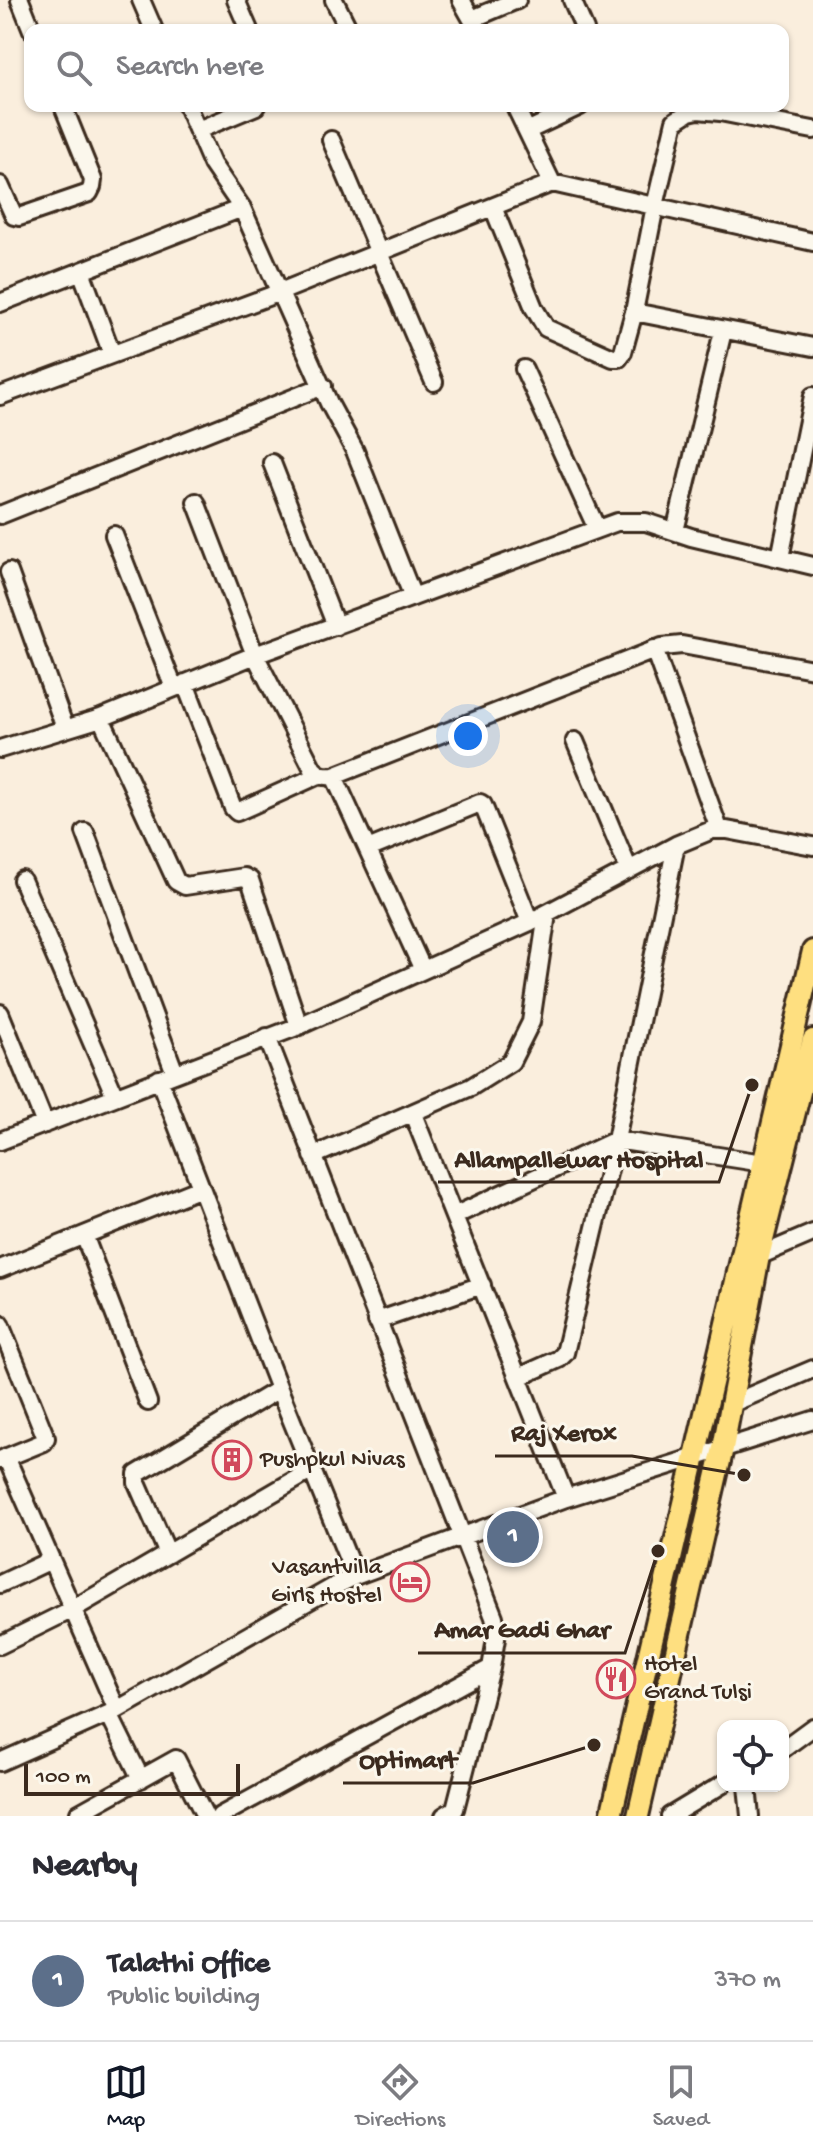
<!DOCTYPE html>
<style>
:root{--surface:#fff;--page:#f7f7f7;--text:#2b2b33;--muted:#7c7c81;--line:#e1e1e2;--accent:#111827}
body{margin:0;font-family:"Gochi Hand",sans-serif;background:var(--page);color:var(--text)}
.controls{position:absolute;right:24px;bottom:24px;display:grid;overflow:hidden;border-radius:16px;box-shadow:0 2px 6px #0004}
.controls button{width:72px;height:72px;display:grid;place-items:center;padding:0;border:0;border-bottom:2px solid var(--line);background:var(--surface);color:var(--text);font:40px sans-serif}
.scale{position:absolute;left:24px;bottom:20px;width:216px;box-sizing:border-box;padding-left:8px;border:4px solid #3b2a1e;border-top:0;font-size:22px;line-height:28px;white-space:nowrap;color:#3b2a1e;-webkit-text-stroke:6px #fbf7ec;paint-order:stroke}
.you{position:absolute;left:468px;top:736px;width:28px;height:28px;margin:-20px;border:6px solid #fff;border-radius:50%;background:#1a73e8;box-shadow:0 0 0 12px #1a73e833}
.badge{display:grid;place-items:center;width:52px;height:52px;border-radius:50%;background:var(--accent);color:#fff;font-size:26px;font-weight:700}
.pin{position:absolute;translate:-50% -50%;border:4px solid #fff;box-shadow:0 2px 8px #0006}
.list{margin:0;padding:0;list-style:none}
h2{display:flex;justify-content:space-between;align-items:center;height:104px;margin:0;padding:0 32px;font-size:34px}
h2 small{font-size:26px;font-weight:400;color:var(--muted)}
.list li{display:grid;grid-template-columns:52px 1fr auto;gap:24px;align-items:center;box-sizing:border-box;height:120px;padding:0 32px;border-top:2px solid var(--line)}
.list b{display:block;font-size:30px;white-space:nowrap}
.list p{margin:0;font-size:26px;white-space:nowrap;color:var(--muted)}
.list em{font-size:26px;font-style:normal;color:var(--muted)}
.icon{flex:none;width:44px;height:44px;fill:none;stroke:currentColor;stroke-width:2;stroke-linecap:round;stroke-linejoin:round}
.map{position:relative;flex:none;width:813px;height:1816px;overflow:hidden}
.search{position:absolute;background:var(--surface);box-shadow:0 2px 6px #0004;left:24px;right:24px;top:24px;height:88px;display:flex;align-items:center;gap:20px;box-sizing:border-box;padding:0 28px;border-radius:16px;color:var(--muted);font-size:30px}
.sheet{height:224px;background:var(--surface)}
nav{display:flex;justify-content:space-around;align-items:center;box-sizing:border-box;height:112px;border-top:2px solid var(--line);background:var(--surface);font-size:22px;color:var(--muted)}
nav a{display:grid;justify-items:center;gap:4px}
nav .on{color:var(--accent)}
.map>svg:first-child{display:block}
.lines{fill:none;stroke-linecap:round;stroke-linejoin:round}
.minor-casing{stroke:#3b2a1e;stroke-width:22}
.major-casing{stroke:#3b2a1e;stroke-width:26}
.minor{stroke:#fbf7ec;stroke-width:16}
.major{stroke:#fedf80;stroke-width:20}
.labels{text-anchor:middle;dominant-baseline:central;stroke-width:6;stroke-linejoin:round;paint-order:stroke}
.poi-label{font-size:24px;fill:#3b2a1e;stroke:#fbf7ec;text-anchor:start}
.leader{fill:none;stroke:#3b2a1e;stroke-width:3}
.callout-dot{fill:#3b2a1e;stroke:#fbf7ec;stroke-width:3}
.callout-label{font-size:26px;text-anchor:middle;font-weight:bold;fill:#3b2a1e;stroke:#fbf7ec;stroke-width:6;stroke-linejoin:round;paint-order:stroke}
</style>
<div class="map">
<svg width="813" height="1816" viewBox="0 0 813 1816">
<rect width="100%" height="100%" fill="#faeedd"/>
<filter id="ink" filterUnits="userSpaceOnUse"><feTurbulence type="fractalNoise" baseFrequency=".0125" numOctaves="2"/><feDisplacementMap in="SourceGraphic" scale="16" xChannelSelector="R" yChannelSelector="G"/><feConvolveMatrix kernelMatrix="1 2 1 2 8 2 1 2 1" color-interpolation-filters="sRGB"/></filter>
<g filter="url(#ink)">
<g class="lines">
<g class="minor-casing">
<path id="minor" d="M20,0l12,30
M141,0l13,30
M236,0l13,30
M334,0l15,30
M461,0l17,30
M572,0l13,30
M472,19l45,-19
M187,106l25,58 30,44 87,195 26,48 58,146
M515,106l37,77
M198,130l58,-24
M527,131l53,-25
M331,140l103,242
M0,185l14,31 5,1 70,-24 3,-6 1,-7 -30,-74
M493,207l41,101 12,20 67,30h6l4,-6 11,-40 21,-106 20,-85 14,-9 9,-2 22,2 93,18
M81,271l31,83
M0,303l242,-95
M634,312l179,35
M524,369l73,160
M0,396l270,-100 282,-113 261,59
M272,463l64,163
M196,502l59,153 58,114c7,7 11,8 21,7l328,-129 20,-2 131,24
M0,515l323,-129
M675,531l48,-200
M114,535l60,153
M780,558l33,-162
M9,572l56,156
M654,649l65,180
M185,683l48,125 4,4 82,-37
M101,718l75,163 9,5 59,-9 6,3 49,146
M575,741l54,129
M0,749l101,-31 154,-63 362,-133h29l45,15 122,29
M334,776l89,194
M85,832l90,241
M368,849l112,-46 3,2 47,117
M22,880l93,216
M0,1013l45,111
M267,1037l227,580 3,16 -6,35 -36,141 -11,7
M159,1079l120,310 76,187
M413,1114l153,384
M0,1141l299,-115 231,-104 146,-77 36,-15h15l86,16
M313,1156l158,-69 40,-25 20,-40 16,-108
M454,1216l162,-76 147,23
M84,1235l64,167
M752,1259l61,-26
M0,1269l201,-81
M377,1321l105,-36
M0,1324l46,114 -2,4 -44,18
M519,1377l40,-18 6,-6 51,-213 60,-295
M733,1403l80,-34
M6,1457l111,253
M168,1554l-31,-71v-9l142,-85
M0,1584l51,-24
M0,1645l73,-36 239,-139
M109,1714l32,65
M783,1749l30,-22
M0,1762l117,-52 218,-124 20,-10 211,-78 247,-78
M747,1786l3,30
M79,1813l97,-54 29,57
M220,1816l271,-148
M670,1816l53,-32"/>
</g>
<g class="major-casing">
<path id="major" d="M611,1816l202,-865
M638,1816l85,-368 36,-192 54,-216"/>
</g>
<use href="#minor" class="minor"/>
<use href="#major" class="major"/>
</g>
</g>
<defs>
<g id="building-ring" transform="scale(2)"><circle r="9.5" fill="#fbf7ec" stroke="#d1495b" stroke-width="1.5"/><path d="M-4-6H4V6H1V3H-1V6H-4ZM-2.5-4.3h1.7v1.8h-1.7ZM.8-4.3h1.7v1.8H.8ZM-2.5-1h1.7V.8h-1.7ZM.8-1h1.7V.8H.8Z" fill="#d1495b"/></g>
<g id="hotel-ring" transform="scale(2)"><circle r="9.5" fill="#fbf7ec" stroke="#d1495b" stroke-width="1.5"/><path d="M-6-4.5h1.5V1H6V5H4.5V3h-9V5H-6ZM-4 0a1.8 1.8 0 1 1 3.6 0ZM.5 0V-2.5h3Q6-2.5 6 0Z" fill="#d1495b"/></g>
<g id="restaurant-ring" transform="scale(2)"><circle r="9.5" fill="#fbf7ec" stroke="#d1495b" stroke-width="1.5"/><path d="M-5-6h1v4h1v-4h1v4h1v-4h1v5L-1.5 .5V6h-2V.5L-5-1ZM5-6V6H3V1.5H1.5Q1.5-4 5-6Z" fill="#d1495b"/></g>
</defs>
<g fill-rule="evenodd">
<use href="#building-ring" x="232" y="1460"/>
<use href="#hotel-ring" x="410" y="1582"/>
<use href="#restaurant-ring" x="616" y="1679"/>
</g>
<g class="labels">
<g class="poi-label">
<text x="260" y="1460">Pushpkul Nivas</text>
<text x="382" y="1568" text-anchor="end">Vasantvilla<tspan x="382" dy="28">Girls Hostel</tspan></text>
<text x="644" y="1665">Hotel<tspan x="644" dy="28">Grand Tulsi</tspan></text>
</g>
</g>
<path class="leader" d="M752 1085L719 1182H438M744 1475L632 1456H495M658 1551L625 1653H418M594 1745L473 1783H343"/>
<g class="callout-dot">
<circle cx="752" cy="1085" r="8"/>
<circle cx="744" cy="1475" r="8"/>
<circle cx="658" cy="1551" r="8"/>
<circle cx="594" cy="1745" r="8"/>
</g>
<g class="callout-label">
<text x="579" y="1167">Allampallewar Hospital</text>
<text x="564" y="1440">Raj Xerox</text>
<text x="522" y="1637">Amar Gadi Ghar</text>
<text x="408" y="1767">Optimart</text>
</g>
</svg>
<div class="controls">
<button><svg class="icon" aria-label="locate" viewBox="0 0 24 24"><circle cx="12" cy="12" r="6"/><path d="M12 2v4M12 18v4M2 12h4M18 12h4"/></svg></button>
</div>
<div class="scale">100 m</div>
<div class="you"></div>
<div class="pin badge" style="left:513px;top:1537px;background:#5c6f8a">1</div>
<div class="search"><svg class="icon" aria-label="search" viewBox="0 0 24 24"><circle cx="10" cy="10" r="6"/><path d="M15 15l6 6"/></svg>Search here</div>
</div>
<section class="sheet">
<h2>Nearby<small></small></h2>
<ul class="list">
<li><span class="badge" style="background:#5c6f8a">1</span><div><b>Talathi Office</b><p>Public building</p></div><em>370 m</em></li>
</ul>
</section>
<nav>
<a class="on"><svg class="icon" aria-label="map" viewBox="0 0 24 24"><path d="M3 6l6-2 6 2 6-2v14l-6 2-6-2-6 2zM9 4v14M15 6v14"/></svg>Map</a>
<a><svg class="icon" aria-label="directions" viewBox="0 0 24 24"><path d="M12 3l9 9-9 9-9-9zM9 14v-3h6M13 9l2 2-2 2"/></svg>Directions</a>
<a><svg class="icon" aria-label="saved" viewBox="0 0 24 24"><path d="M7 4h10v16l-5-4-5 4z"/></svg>Saved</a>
</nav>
